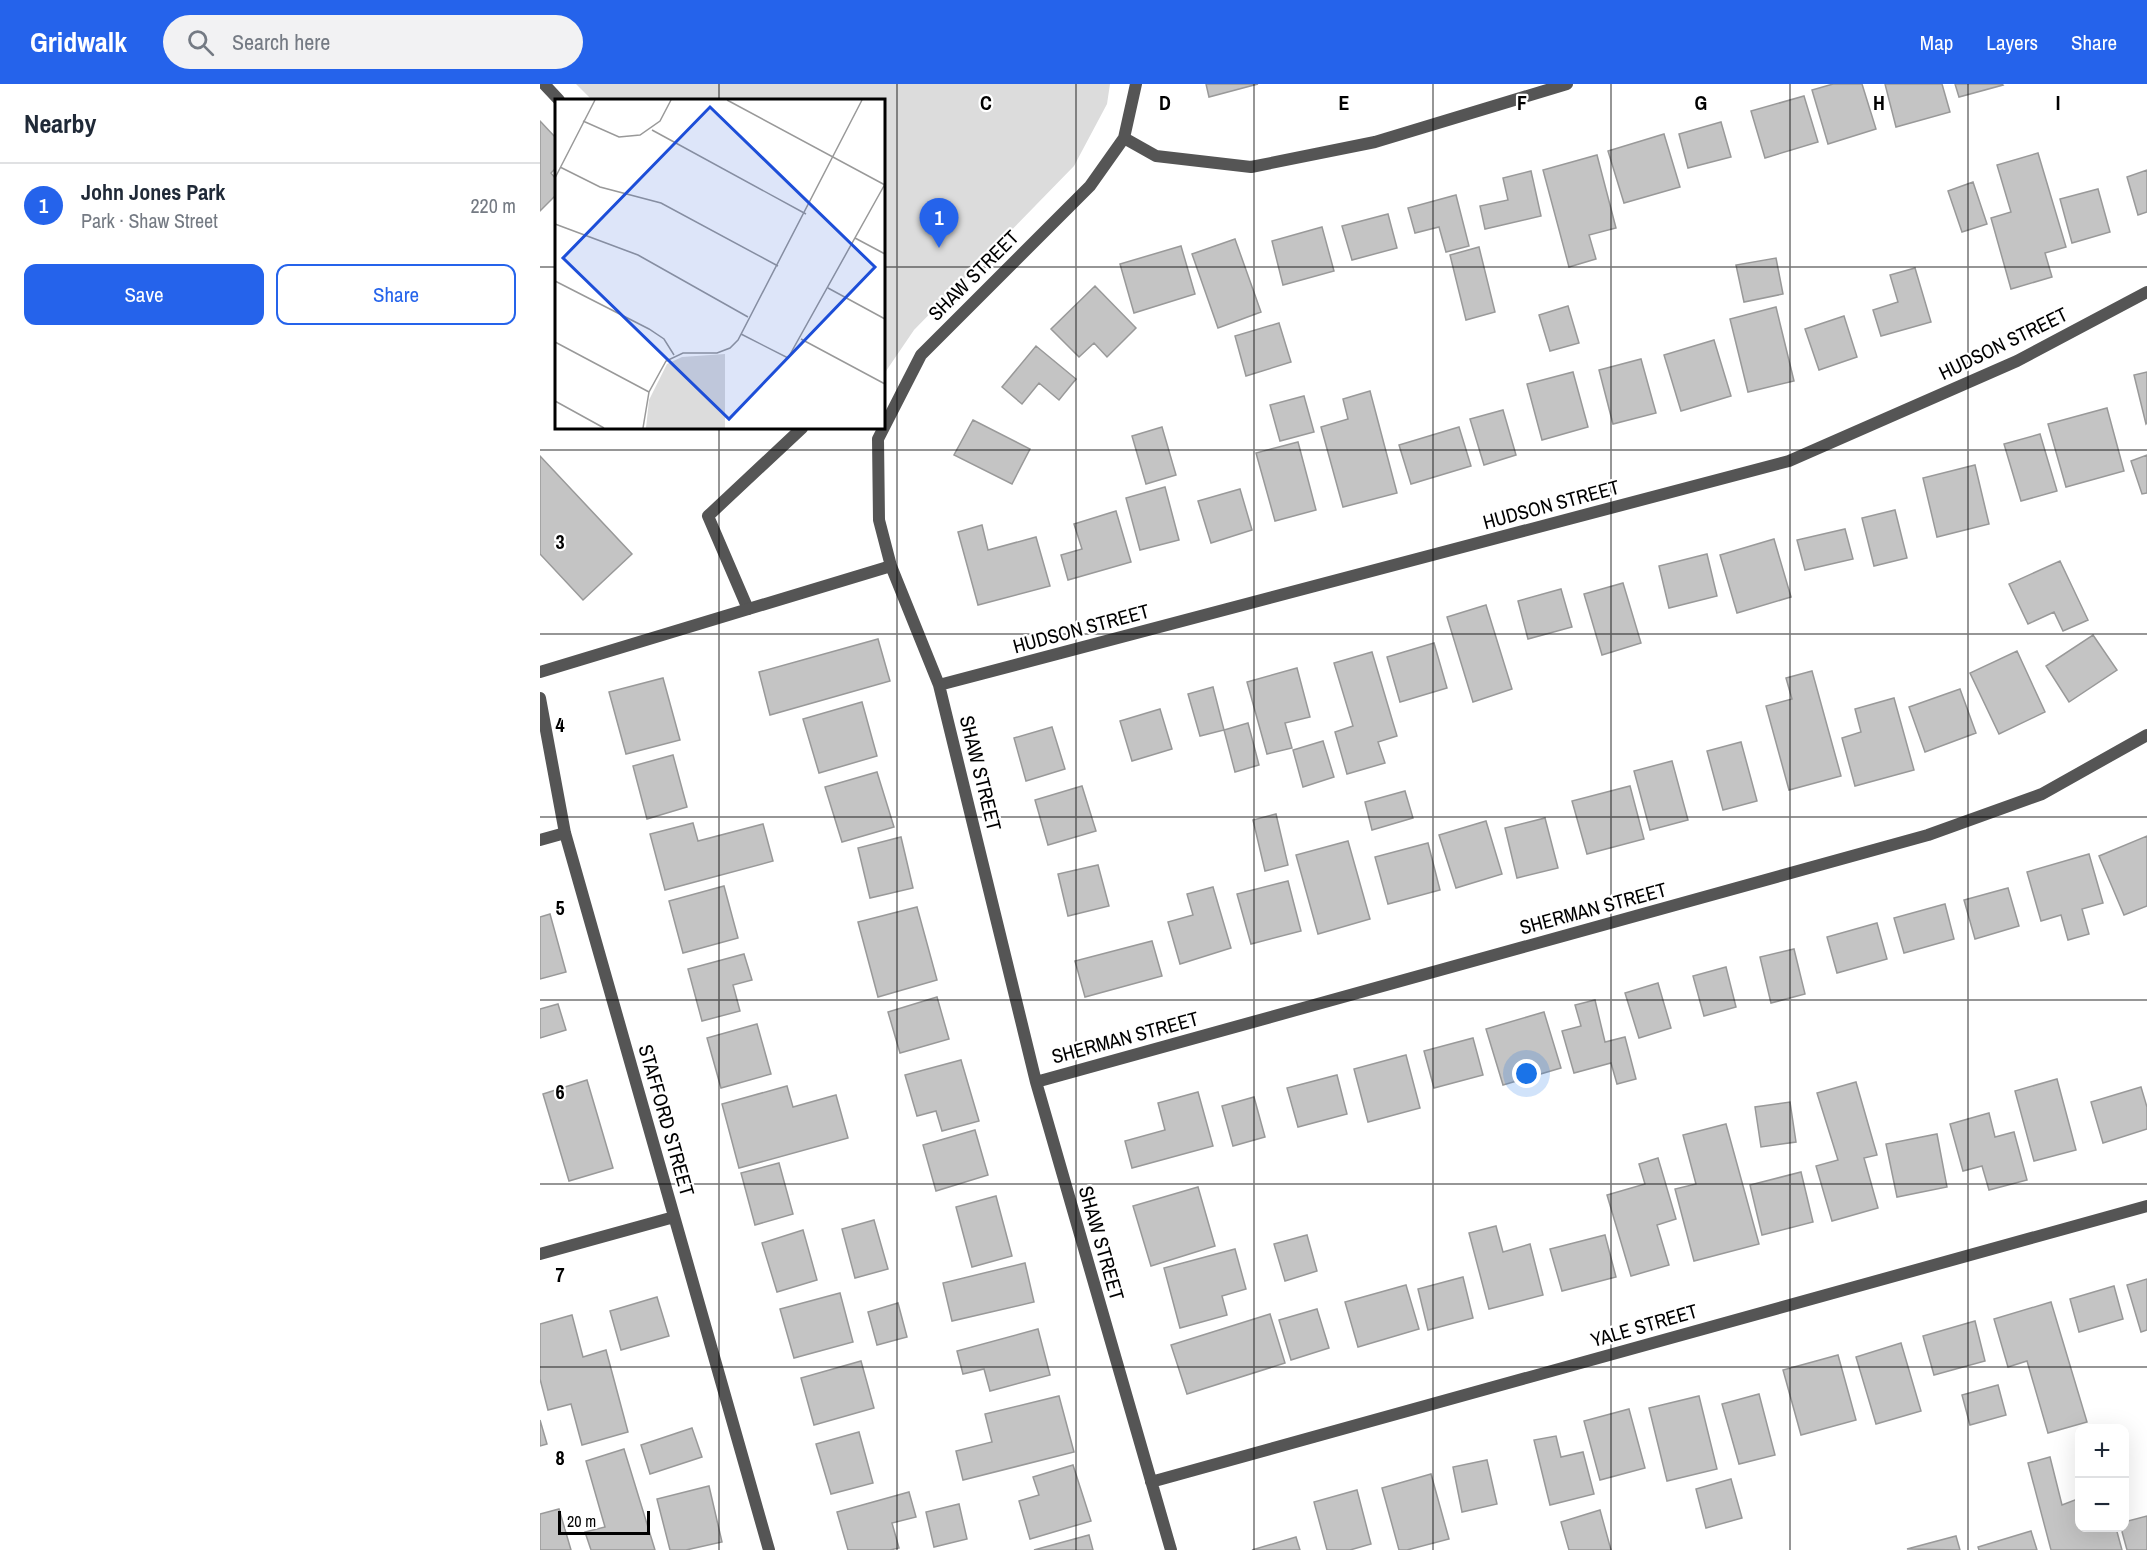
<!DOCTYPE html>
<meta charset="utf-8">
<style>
:root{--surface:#fff;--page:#f2f2f3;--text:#1f2937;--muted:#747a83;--line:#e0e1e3;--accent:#2563eb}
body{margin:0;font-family:"Archivo Narrow",sans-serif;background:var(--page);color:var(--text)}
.controls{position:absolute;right:18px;bottom:18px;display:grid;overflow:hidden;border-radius:12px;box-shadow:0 6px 24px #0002}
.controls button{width:54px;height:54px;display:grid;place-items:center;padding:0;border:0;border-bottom:2px solid var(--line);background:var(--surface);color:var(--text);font:30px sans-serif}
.scale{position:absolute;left:18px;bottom:15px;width:92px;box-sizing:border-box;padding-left:6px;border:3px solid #000;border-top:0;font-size:16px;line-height:21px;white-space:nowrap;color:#000;-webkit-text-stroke:4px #fff;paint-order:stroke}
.you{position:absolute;left:987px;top:990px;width:21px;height:21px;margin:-15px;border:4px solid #fff;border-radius:50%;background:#1a73e8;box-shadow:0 0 0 9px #1a73e833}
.badge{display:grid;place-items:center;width:39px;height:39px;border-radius:50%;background:var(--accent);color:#fff;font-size:20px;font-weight:700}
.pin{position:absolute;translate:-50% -50px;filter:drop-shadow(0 2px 3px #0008)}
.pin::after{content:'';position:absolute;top:32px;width:21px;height:18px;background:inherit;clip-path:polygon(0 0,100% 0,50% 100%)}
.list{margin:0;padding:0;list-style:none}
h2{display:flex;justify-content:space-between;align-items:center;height:78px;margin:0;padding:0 24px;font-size:26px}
h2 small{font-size:20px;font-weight:400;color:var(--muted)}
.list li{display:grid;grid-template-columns:39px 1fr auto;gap:18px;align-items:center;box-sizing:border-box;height:84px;padding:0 24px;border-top:2px solid var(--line)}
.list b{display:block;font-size:22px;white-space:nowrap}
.list p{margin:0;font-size:20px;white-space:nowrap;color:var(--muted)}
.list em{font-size:20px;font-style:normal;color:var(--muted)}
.actions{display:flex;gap:12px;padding:18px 24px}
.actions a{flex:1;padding:14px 0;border:2px solid var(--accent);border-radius:12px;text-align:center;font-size:21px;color:var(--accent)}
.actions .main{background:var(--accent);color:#fff}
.icon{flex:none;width:33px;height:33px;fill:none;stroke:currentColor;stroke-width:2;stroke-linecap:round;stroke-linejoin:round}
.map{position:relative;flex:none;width:1607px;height:1466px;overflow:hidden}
header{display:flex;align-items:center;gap:36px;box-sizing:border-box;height:84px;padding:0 30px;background:var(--accent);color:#fff}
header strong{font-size:28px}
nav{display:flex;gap:33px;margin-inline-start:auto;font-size:21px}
.search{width:420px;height:54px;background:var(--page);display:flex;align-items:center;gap:15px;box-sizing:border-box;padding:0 21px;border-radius:33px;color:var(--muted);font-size:22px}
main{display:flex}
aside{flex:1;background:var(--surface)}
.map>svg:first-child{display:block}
.green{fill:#dcdcdc}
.building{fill:#c4c4c4;stroke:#999;stroke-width:1.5}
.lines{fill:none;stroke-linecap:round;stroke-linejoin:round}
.service{stroke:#555;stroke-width:12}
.minor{stroke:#555;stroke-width:12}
.grid{fill:none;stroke:#000;stroke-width:1.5;stroke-opacity:0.55}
.labels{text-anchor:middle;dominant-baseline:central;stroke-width:4.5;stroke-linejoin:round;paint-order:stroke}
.street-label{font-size:20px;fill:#000;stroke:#fff}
.inset-road{fill:none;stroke:#999;stroke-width:1.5}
.view{fill:#1d4ed8;fill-opacity:0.15;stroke:#1d4ed8;stroke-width:3}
.inset-edge{fill:none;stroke:#000;stroke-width:3}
.grid-label{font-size:20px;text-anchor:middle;font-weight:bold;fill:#000;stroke:#fff;stroke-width:4.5;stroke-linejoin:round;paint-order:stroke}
</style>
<header>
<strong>Gridwalk</strong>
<div class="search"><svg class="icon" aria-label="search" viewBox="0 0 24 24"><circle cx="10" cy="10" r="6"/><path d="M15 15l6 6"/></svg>Search here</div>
<nav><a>Map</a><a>Layers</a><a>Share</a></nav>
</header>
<main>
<aside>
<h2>Nearby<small></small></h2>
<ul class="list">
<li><span class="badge">1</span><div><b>John Jones Park</b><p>Park · Shaw Street</p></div><em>220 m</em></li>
</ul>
<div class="actions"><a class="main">Save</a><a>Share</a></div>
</aside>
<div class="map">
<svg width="1607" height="1466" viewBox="0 0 1607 1466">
<rect width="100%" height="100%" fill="#fff"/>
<path class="green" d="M36,0h534l-3,20 -33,62 -160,164 -30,44v-274h-292z"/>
<path class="building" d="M666,0h52l-49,13z
M1293,0h29l14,45 -48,15 -16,-54z
M1345,0h57l8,28 -54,15z
M1415,0h47l1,1 -44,12z
M1264,12l14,46 -53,16 -14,-47z
M0,37l16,17v30l-5,5 5,6v16l-16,16z
M1181,38l10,35 -43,11 -9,-34z
M1124,50l16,53 -56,16 -16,-52z
M1498,69l28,94 -21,6 7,24 -41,12 -20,-71 20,-6 -14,-47z
M1057,71l19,73 -27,7 7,24 -27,8 -26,-97z
M1607,86v42l-9,3 -11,-38z
M991,87l10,45 -56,13 -5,-23 28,-6 -5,-22z
M1433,98l14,42 -25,8 -14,-41z
M1558,105l12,43 -38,11 -12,-44z
M916,111l13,51 -23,6 -7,-25 -24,6 -7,-25z
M848,130l9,34 -45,12 -10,-34z
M782,143l12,44 -51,14 -11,-44z
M695,155l26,73 -43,16 -26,-74z
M641,162l14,48 -61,19 -14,-49z
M939,163l16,65 -29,8 -16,-65z
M1236,174l7,36 -39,8 -8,-37z
M1375,184l16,54 -50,14 -8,-26 25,-8 -8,-27z
M555,202l41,42 -29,29 -13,-14 -15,14 -28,-28z
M1028,222l11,37 -29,8 -11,-36z
M1236,223l18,74 -46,11 -18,-73z
M1304,232l13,41 -38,13 -14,-41z
M739,239l12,39 -45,14 -11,-40z
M1174,256l17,56 -50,15 -17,-56z
M496,262l40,33 -17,21 -20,-17 -17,21 -20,-17z
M1101,275l15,54 -43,11 -14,-54z
M1033,288l15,55 -46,13 -15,-56z
M1607,288v51l-1,1 -12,-49z
M830,307l27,102 -54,14 -22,-80 27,-8 -5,-20z
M764,312l10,36 -34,9 -10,-36z
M1567,324l17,63 -58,16 -18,-63z
M963,326l13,45 -32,10 -14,-46z
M433,336l57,29 -18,35 -58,-29z
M622,343l14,48 -30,9 -14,-48z
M919,343l12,39 -60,18 -12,-39z
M1500,350l17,57 -36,10 -17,-57z
M758,358l18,68 -41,11 -19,-68z
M1607,371v38l-5,1 -11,-33z
M0,372l92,98 -49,46 -43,-46z
M1435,381l14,59 -52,13 -14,-59z
M625,403l14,53 -39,10 -14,-52z
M700,405l12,41 -41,13 -13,-42z
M1355,426l12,48 -33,8 -12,-48z
M576,427l15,51 -63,18 -7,-25 21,-6 -8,-25z
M442,441l6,25 48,-13 14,49 -72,19 -20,-73z
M1305,445l8,30 -48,11 -8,-30z
M1234,455l17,58 -54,16 -17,-58z
M1167,470l10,42 -48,12 -10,-42z
M1520,477l28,59 -25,11 -9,-19 -26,12 -19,-40z
M1083,499l18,60 -39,12 -18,-61z
M1021,505l11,38 -44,12 -10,-38z
M946,521l26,84 -39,13 -26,-85z
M1553,551l24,35 -48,32 -23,-36z
M338,555l12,42 -120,34 -11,-43z
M894,559l13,45 -47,14 -13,-45z
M1477,567l28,61 -46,22 -29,-61z
M832,568l25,84 -19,6 7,21 -38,11 -12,-42 18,-6 -19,-63z
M757,584l13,49 -25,6 7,25 -25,6 -20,-72z
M1272,587l29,105 -52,14 -23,-84 26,-7 -6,-21z
M123,594l17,62 -54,14 -17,-62z
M673,603l11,43 -24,6 -12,-42z
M1420,605l16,44 -51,19 -16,-45z
M1354,614l20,72 -59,16 -13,-48 19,-6 -6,-23z
M322,618l15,54 -58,17 -16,-54z
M620,625l12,40 -40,12 -12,-40z
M708,639l11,42 -24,7 -11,-42z
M512,643l13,42 -39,12 -12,-43z
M783,657l11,36 -31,10 -10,-37z
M1201,658l16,59 -34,9 -16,-59z
M133,671l14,52 -40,12 -14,-53z
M1132,677l16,59 -38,10 -16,-59z
M337,688l17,55 -52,15 -17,-55z
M542,702l14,45 -48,14 -13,-45z
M1090,702l14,53 -57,15 -15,-53z
M865,707l8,27 -41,12 -7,-28z
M736,730l12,51 -23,6 -12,-51z
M1005,734l13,50 -41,10 -12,-50z
M946,737l16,53 -46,14 -17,-53z
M153,739l5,18 65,-17 10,37 -108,29 -15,-56z
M1607,752v70l-23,9 -25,-59z
M361,753l12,51 -43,10 -12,-50z
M808,757l22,78 -52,15 -22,-79z
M888,759l12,47 -52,14 -13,-47z
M1549,770l14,49 -21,6 7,25 -21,6 -7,-25 -20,6 -14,-49z
M558,781l11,41 -41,10 -10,-42z
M748,797l13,50 -50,13 -14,-50z
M184,802l14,52 -55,15 -14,-52z
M673,803l18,61 -51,16 -12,-42 25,-7 -6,-21z
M1468,804l11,38 -44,13 -11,-39z
M1405,820l9,35 -50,14 -10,-35z
M377,823l20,73 -59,17 -20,-75z
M10,830l16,58 -26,7v-62z
M1337,839l10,36 -50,14 -10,-36z
M612,857l10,35 -77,21 -10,-36z
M1254,865l11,45 -34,9 -11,-46z
M204,870l8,26 -19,5 7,26 -38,10 -14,-52z
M1186,883l10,40 -32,9 -11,-40z
M1118,899l13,45 -32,10 -14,-45z
M397,913l12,42 -49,14 -12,-41z
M1055,916l10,42 20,-5 11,42 -19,5 -6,-21 -37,10 -12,-42 19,-5 -6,-21z
M18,920l8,26 -26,8v-29z
M1004,928l17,56 -58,17 -17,-56z
M217,940l14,50 -50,14 -14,-50z
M933,954l10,37 -49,13 -10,-37z
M866,971l14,53 -52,14 -14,-53z
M421,976l18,61 -37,10 -6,-20 -19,5 -12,-41z
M797,991l10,39 -49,13 -11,-39z
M1517,995l19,71 -42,11 -19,-70z
M47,996l26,88 -44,13 -26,-87z
M1316,998l21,73 -13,3 14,50 -46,13 -16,-55 22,-6 -21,-67z
M247,1002l6,21 43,-12 12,43 -109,30 -17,-64z
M1601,1003l6,20v22l-44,14 -12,-41z
M658,1008l15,54 -81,22 -7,-27 40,-11 -7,-27z
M714,1013l11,40 -32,9 -11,-40z
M1250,1018l6,40 -35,5 -6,-40z
M1449,1029l6,24 19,-5 13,48 -38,10 -7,-24 -19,5 -13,-47z
M1186,1040l33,120 -65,17 -19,-72 21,-5 -13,-49z
M435,1046l13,45 -52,16 -13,-46z
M1397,1050l10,53 -50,10 -11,-53z
M1118,1074l18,61 -19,6 12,40 -38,11 -24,-81 38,-11 -6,-20z
M239,1079l14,51 -38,11 -14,-52z
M1261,1088l12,50 -51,13 -12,-50z
M658,1103l17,59 -64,20 -18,-60z
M456,1112l16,60 -40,11 -16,-60z
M334,1136l14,49 -33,9 -13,-49z
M956,1142l7,26 27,-8 13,51 -54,14 -20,-76z
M263,1146l14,50 -40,12 -15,-49z
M767,1151l10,36 -32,10 -11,-37z
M1065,1151l11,42 -54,14 -12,-42z
M695,1165l11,40 -24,7 5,19 -47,13 -16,-60z
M485,1179l9,39 -82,19 -9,-38z
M923,1193l10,41 -45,12 -10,-41z
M1607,1195v51l-6,2 -14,-47z
M866,1201l13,44 -61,18 -13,-45z
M1574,1202l9,33 -44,13 -9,-33z
M300,1209l13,49 -59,16 -14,-49z
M117,1213l12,39 -48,14 -11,-39z
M1511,1218l36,120 -39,11 -21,-72 -19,6 -14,-48z
M358,1219l9,34 -30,8 -9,-33z
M777,1225l12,39 -38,12 -12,-40z
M730,1230l15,49 -98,31 -16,-49z
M32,1231l11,42 23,-7 22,82 -46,13 -11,-41 -23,6 -8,-31v-55z
M1435,1237l10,40 -51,14 -11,-39z
M498,1245l12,46 -60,16 -6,-22 -21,5 -6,-23z
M1361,1259l20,68 -45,13 -20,-67z
M1298,1271l18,65 -55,15 -18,-65z
M321,1277l13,47 -60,17 -13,-47z
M1458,1301l8,30 -36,10 -8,-30z
M1219,1310l16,61 -36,9 -17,-60z
M519,1312l15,56 -111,28 -7,-29 36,-9 -7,-28z
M1159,1312l18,73 -50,12 -18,-73z
M1089,1325l16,59 -45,12 -16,-59z
M0,1336l7,24 -7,2z
M152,1344l10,29 -52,17 -9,-29z
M319,1348l14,51 -42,11 -15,-50z
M1016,1352l5,21 22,-5 11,42 -44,11 -16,-65z
M84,1365l31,101h-64l-6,-18 20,-5 -19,-66z
M1510,1373l12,48 18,-7v30h36l6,22h-71l-23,-87z
M947,1376l10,44 -35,8 -9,-45z
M533,1381l18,56 -61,18 -11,-38 20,-6 -6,-18z
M891,1390l18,65 -42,11h-8l-17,-62z
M1191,1395l11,39 -36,10 -10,-39z
M169,1402l13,56 -36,8h-16l-13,-51z
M817,1406l14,54 -21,6h-23l-13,-48z
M369,1408l7,25 -24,6 7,25 -9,2h-42l-11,-38z
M419,1420l8,35 -33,8 -8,-35z
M19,1425l12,41h-31v-36z
M1060,1426l11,40h-42l-8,-28z
M1607,1432v34h-20l-6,-22h3v-6z
M1491,1447l6,19h-58l-1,-3z
M549,1451l4,15h-59z
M1416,1452l4,14 -53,-1z
M756,1453l4,13h-48z"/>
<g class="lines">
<path class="service" d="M4,0l15,16
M208,525l-40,-93 94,-88"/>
<path class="minor" d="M596,0l-12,54 -34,48 -169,169 -43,84 1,81 12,46 48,119 97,397 135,468
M584,54l32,18 95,11 124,-25 192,-58
M0,588l351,-106
M399,601l850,-224 228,-100 130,-69
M0,614l25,135 204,717
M0,756l25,-7
M496,998l892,-247 114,-41 105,-59
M0,1170l134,-37
M611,1398l996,-276"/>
</g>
<path class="grid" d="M179,0v16M357,0v1466M536,0v1466M714,0v1466M893,0v1466M1071,0v1466M1250,0v1466M1428,0v1466M0,183h16M344,183h1263M179,344v1122M0,366h1607M0,550h1607M0,733h1607M0,916h1607M0,1100h1607M0,1283h1607"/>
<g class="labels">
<g class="street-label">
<text transform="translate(433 191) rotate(-45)">SHAW STREET</text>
<text transform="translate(1463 259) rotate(-26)">HUDSON STREET</text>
<text transform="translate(1011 420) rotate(-15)">HUDSON STREET</text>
<text transform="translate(541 544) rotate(-15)">HUDSON STREET</text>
<text transform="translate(441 689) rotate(76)">SHAW STREET</text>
<text transform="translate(1053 824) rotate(-15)">SHERMAN STREET</text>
<text transform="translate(585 953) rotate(-15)">SHERMAN STREET</text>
<text transform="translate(127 1036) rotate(74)">STAFFORD STREET</text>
<text transform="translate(562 1159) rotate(74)">SHAW STREET</text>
<text transform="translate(1104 1241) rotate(-16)">YALE STREET</text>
</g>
</g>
<g transform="translate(15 15)">
<rect width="330" height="330" fill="#fff"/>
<path d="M170,255v74h-79l3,-28 18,-36 15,-7z" fill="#dcdcdc"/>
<path class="inset-road" d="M172,1l158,85M28,22l36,16 21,-2 20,-14 11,-21M97,31l154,84M5,68l40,20 61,16 117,63M0,79l40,-78M0,125l83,31 110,62M300,139l30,16M0,182l94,48 15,10 10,16M273,189l57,31M186,235l47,24 97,-174M246,240l84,45M0,243l94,50M0,302l49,27M88,329l6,-36 17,-31 17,-8h34l13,-5 8,-8 124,-240"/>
<path class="view" d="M155,8l165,160 -146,152 -166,-161z"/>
<rect width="330" height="330" class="inset-edge"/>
</g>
<g class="grid-label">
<text x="446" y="26">C</text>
<text x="625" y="26">D</text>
<text x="804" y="26">E</text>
<text x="982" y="26">F</text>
<text x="1161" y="26">G</text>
<text x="1339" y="26">H</text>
<text x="1518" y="26">I</text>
<text x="20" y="465">3</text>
<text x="20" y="648">4</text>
<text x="20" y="831">5</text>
<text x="20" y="1015">6</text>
<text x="20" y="1198">7</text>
<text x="20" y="1381">8</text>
</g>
</svg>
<div class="controls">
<button>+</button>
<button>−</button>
</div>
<div class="scale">20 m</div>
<div class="you"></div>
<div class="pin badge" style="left:399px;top:164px">1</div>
</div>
</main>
